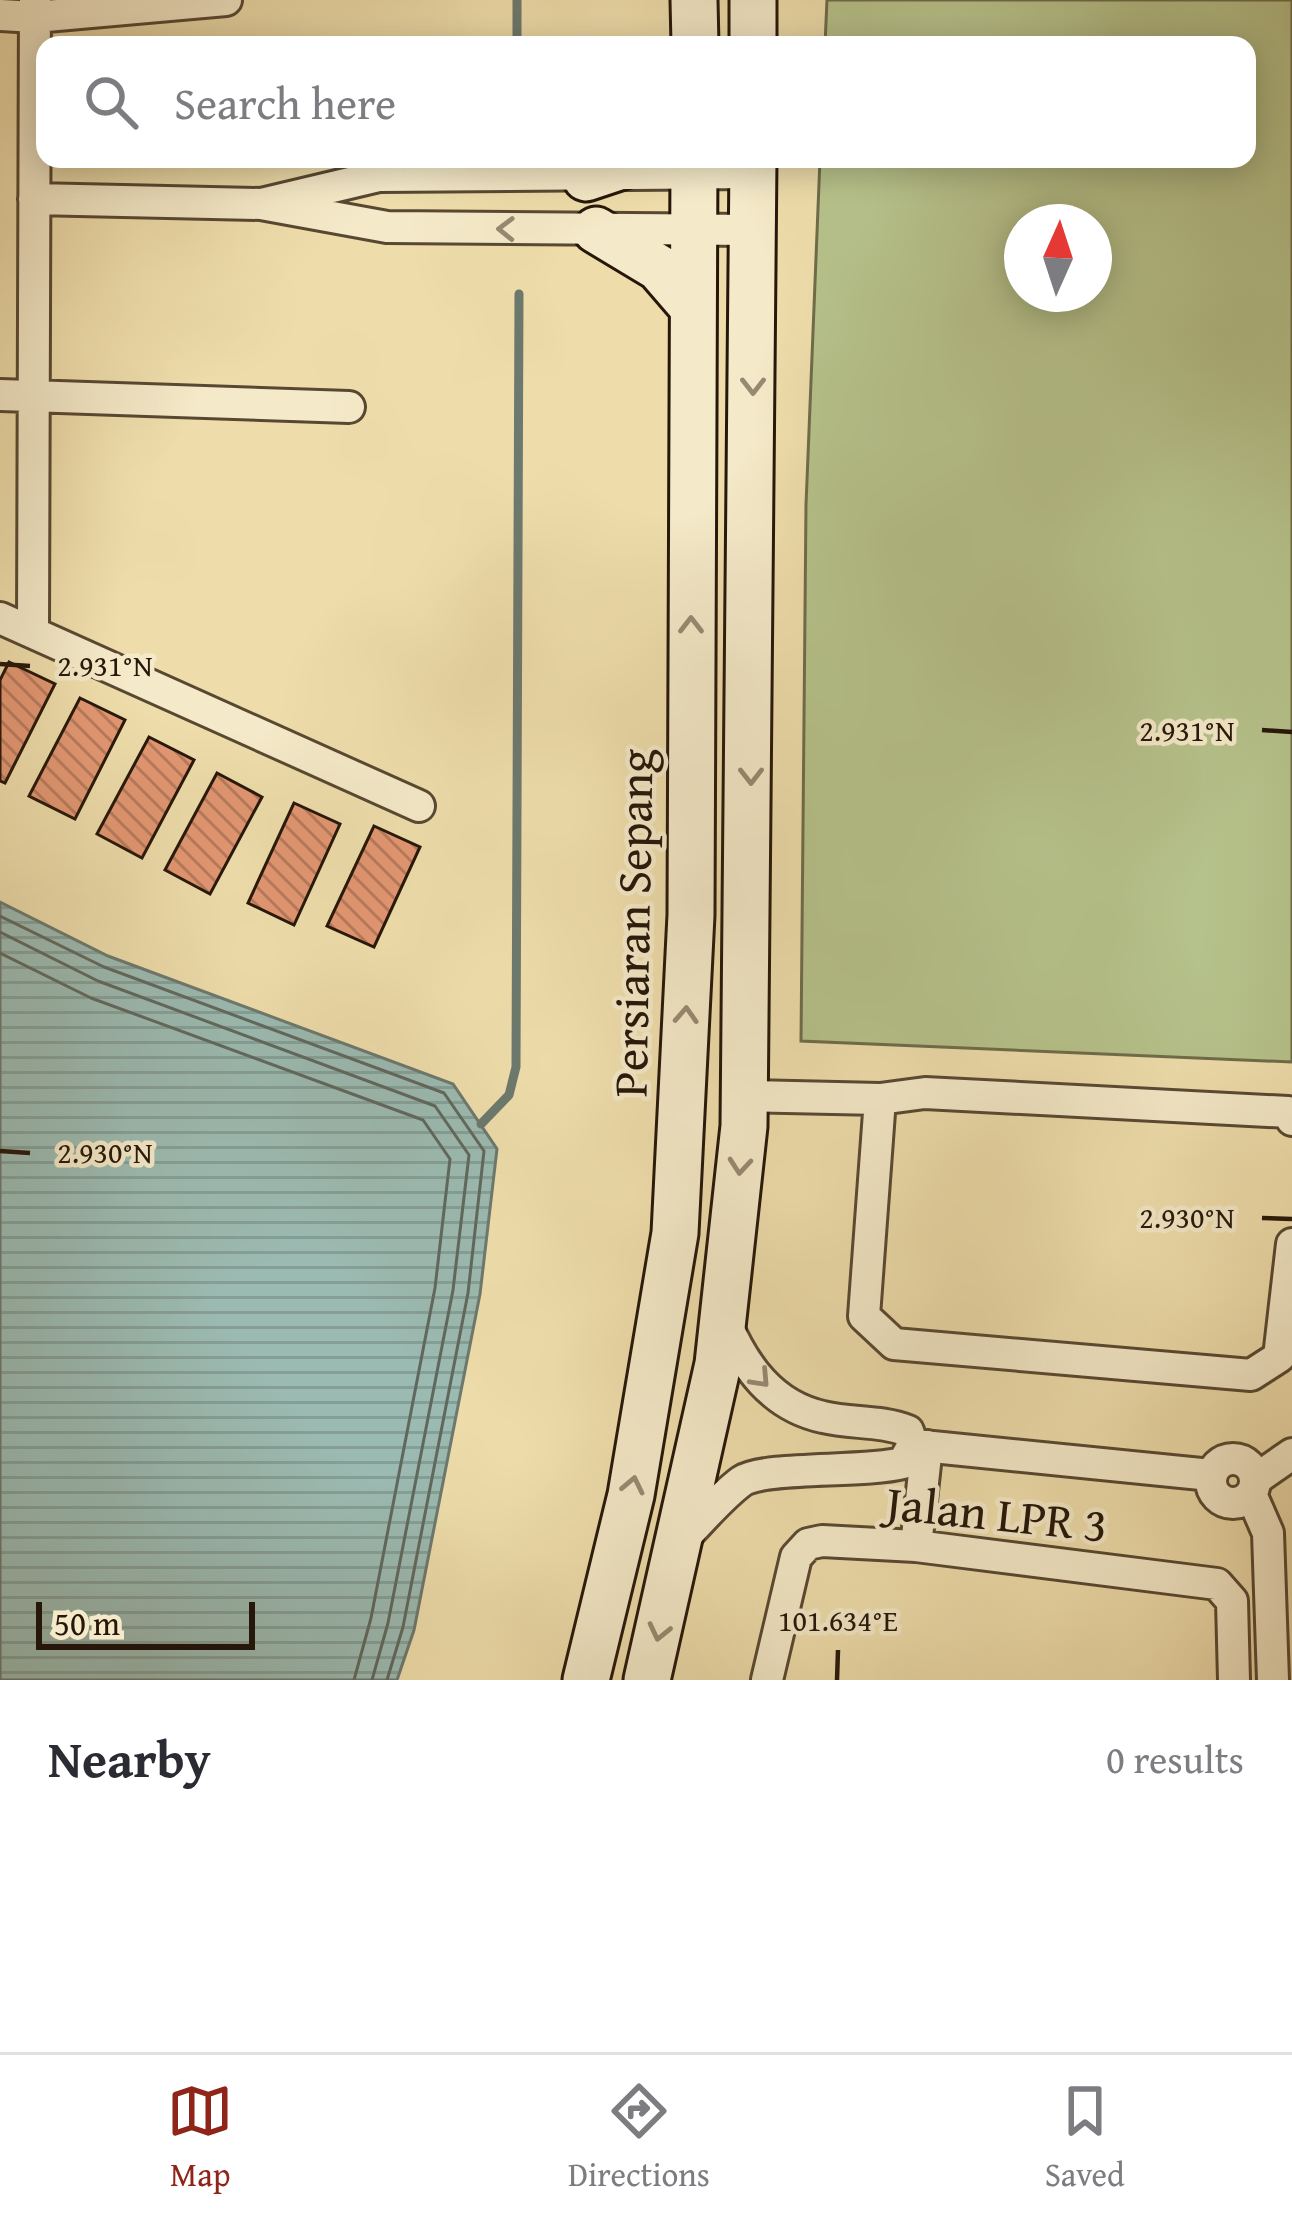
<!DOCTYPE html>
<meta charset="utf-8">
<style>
:root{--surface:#fff;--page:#f2f2f3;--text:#2b2b33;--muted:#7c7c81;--line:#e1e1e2;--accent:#8f2418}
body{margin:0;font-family:"Gentium Book Plus",serif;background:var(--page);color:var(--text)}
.compass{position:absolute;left:1004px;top:204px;width:108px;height:108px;border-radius:50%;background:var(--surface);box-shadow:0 6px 30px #0003;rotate:3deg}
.scale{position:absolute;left:36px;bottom:30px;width:219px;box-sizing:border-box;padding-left:12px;border:6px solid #26170a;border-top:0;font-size:33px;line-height:42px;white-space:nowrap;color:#26170a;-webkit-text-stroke:9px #f4e9c8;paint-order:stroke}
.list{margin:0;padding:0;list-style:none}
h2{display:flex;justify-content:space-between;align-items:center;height:156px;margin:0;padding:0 48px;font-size:51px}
h2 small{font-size:39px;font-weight:400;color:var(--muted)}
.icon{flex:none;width:66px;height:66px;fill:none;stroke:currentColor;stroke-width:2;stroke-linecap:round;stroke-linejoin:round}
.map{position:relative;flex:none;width:1292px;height:1680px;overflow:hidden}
.search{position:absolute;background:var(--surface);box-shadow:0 6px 30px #0003;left:36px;right:36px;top:36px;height:132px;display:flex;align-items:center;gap:30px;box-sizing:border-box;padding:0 42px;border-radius:24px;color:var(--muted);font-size:45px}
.sheet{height:372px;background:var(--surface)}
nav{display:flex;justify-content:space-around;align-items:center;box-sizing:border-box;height:168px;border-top:3px solid var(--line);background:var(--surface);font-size:33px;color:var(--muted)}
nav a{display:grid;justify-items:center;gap:6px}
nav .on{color:var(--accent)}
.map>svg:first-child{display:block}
.grass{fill:#b6c28b;stroke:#6e6c4a;stroke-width:3;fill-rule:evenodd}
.water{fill:url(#water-rules);stroke:#6c796e;stroke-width:3}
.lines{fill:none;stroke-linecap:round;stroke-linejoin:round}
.shore{stroke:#60685e;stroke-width:3}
.stream{stroke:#6c796e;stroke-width:9}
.building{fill:url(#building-back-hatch);stroke:#26170a;stroke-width:3}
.street-casing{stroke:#584832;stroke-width:36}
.secondary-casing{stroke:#26170a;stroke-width:51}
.street{stroke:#f4e9c8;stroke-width:30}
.secondary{stroke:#f4e9c8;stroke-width:45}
.oneway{stroke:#978a72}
.ticks{fill:none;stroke:#26170a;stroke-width:4.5}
.labels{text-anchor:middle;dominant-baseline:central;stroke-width:9;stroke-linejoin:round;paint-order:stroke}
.street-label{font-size:48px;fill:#26170a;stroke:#f4e9c8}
.ticks-label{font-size:30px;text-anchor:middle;fill:#26170a;stroke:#f4e9c8;stroke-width:9;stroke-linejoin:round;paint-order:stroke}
</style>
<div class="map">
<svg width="1292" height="1680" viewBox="0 0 1292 1680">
<defs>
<pattern id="water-rules" width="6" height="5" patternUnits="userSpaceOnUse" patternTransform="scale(3)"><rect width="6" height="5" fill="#9bbab1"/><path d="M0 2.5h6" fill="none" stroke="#859f97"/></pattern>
<pattern id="building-back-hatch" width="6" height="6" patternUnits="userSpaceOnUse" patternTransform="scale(3)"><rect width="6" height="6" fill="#e29772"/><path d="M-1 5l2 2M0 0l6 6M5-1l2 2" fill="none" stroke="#b77a5c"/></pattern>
</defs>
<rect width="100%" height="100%" fill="#eeddab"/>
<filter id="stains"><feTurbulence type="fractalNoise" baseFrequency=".00167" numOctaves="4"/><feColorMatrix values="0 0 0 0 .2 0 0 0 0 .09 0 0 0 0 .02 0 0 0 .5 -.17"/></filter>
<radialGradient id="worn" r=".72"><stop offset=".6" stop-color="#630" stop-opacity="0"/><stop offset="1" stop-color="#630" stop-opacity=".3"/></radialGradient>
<path class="grass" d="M827,0h465v1062l-491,-21 5,-536 14,-346h427v-114h-422zM1022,222h72v72h-72z"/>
<path class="water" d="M0,902l108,54 345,128 44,65 -17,145 -66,336 -17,50h-397z"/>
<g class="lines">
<path class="shore" d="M0,916l104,51 340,126 40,58 -16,142 -65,334 -16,53
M0,932l98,49 337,125 34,49 -16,135 -65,333 -16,57
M0,953l91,45 332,122 27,39 -15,129 -64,330 -17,62"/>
<path class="stream" d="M517,0v45
M481,1124l28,-29 7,-28 3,-773"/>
</g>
<path class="building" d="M9,662l46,22 -50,99 -5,-2v-101z
M80,698l45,22 -50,99 -46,-23z
M149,737l45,23 -52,98 -45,-24z
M217,773l45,24 -52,97 -45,-24z
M294,803l46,21 -46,101 -46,-22z
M374,826l46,21 -46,100 -47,-21z"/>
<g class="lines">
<g class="street-casing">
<path id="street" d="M0,15l35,2 191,-17
M34,199l227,5
M753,230l-366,-3 -126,-23 118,-28 374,-3
M0,395l349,12
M0,618l419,188
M33,629l2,-629
M745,1096l135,3 45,-6 363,19 4,8
M880,1099l-16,217 30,28 357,31 28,-18 13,-113
M725,1321c19,45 47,85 98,96 29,7 57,3 85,14l5,14
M913,1445l298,30
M1211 1481a22 22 0 1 1 44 0a22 22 0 1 1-44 0Z
M1256,1479l36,-25
M1251,1494l17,39 5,147
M680,1542c20,-20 40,-45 62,-61 23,-15 122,-8 161,-18l10,-18
M916,1546l11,-100
M767,1680l29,-123 12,-13 14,-3 94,5 301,38 15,17 2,79"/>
</g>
<g class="secondary-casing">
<path id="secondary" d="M694,0l1,45
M753,0v45
M586,178l57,-19
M596,230l63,38 31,36
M586,1680l45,-185 44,-262 16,-318 3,-756
M647,1680l71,-316 26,-238 9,-967"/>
</g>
<use href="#street" class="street"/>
<use href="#secondary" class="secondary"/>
</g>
<defs><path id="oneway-chevron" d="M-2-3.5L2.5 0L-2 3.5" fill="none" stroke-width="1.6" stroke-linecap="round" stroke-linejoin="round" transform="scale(3)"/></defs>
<g class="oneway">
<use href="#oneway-chevron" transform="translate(506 229) rotate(-179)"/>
<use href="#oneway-chevron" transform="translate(753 386) rotate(90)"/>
<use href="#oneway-chevron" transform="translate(691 625) rotate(-90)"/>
<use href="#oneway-chevron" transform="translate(751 776) rotate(90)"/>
<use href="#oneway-chevron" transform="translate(686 1015) rotate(-87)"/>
<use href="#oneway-chevron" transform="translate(740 1166) rotate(95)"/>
<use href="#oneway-chevron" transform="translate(761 1379) rotate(47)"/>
<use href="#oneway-chevron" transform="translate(633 1485) rotate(-78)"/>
<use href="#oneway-chevron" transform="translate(659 1632) rotate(103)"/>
</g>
<path class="ticks" d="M0,664l30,2M1262,730l30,2M0,1151l30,2M1262,1218l30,1M837,1680l1,-30"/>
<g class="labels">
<g class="street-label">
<text transform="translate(632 923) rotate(-89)">Persiaran Sepang</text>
<text transform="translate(997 1513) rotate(6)">Jalan LPR 3</text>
</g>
</g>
<g class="ticks-label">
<text x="105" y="676">2.931°N</text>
<text x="1187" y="741">2.931°N</text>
<text x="105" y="1163">2.930°N</text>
<text x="1187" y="1228">2.930°N</text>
<text x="838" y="1631">101.634°E</text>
</g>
<rect width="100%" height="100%" filter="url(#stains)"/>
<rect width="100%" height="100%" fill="url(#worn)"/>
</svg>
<svg class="compass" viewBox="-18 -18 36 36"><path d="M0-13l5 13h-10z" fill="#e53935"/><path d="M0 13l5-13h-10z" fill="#7c7c81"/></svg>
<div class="scale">50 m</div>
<div class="search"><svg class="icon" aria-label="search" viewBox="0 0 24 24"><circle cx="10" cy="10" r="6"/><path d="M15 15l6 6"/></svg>Search here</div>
</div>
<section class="sheet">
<h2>Nearby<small>0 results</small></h2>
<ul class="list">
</ul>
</section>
<nav>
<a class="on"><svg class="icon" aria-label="map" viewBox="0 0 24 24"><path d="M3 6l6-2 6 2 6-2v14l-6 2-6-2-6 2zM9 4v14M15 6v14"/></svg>Map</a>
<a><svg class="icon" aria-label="directions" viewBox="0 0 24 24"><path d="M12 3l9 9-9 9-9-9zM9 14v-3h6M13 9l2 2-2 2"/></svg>Directions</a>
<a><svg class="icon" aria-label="saved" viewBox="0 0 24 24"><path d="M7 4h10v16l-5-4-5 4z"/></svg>Saved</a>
</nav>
